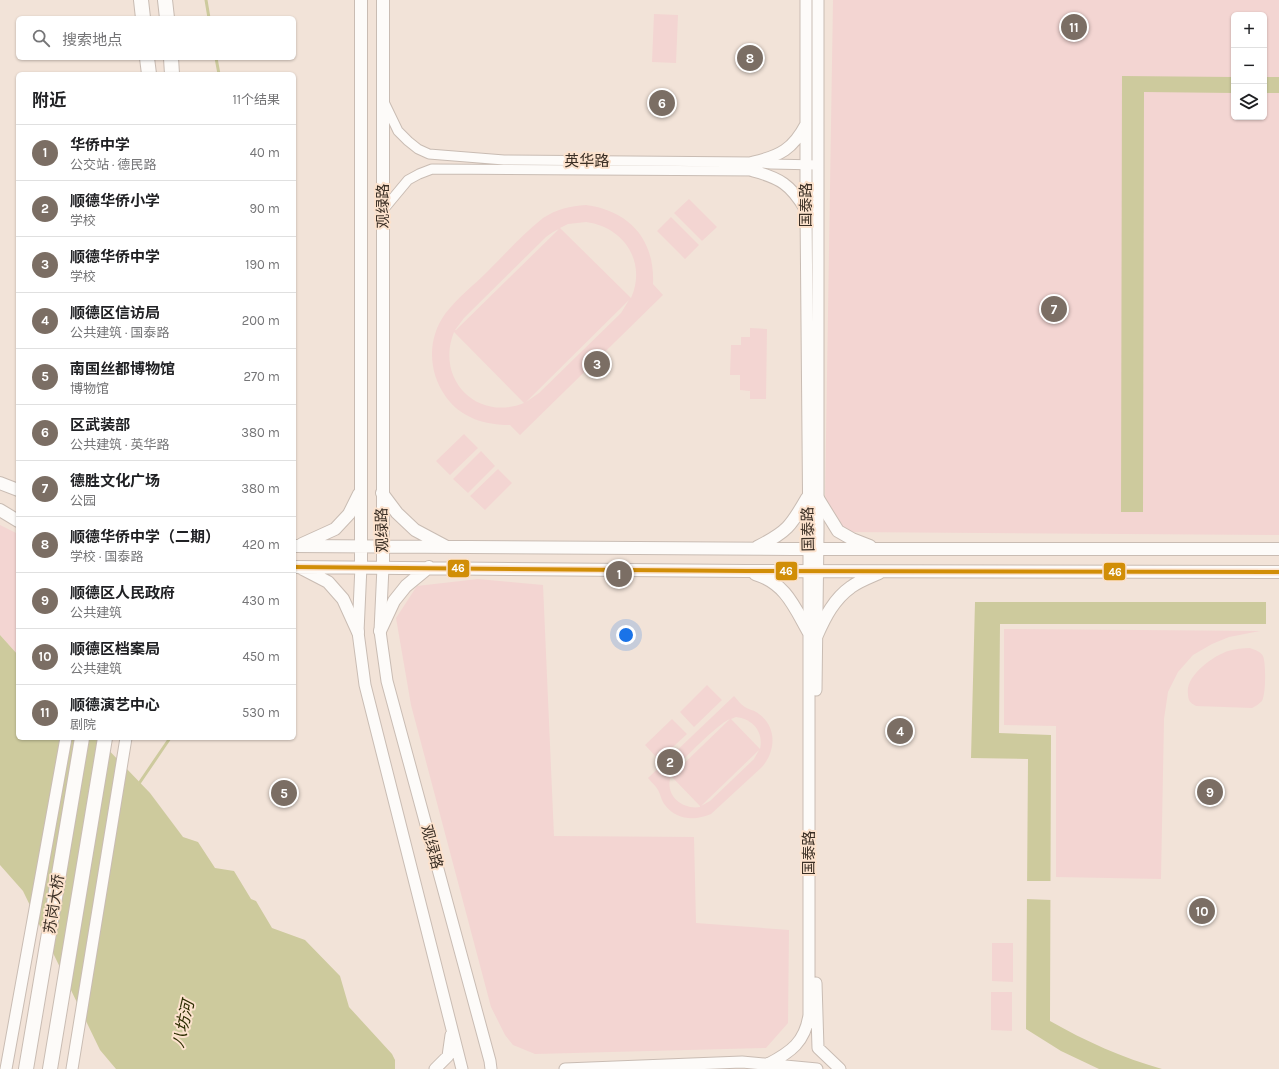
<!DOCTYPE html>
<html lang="zh">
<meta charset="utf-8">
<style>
:root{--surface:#fff;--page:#f6f6f6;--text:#202124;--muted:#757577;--line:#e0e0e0;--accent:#7b6e64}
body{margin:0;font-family:Karla,"Noto Sans SC",sans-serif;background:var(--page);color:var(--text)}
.controls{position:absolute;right:12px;top:12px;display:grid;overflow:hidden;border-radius:6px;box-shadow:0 1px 3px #0004}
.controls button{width:36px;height:36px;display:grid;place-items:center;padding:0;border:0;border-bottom:1px solid var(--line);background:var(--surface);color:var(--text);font:20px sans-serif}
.you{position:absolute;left:626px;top:635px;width:14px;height:14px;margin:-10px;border:3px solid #fff;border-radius:50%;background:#1a73e8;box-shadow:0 0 0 6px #1a73e833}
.badge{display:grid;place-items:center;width:26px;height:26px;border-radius:50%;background:var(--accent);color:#fff;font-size:13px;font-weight:700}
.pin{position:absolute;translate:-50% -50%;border:2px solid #fff;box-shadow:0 1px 4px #0006}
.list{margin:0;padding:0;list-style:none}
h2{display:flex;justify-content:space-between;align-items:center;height:52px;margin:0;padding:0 16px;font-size:17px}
h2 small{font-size:13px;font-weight:400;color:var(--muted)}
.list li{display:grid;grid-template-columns:26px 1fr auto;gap:12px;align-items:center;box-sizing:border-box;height:56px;padding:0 16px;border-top:1px solid var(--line)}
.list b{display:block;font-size:15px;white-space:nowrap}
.list p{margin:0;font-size:13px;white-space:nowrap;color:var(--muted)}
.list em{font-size:13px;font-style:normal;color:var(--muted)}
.icon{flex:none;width:22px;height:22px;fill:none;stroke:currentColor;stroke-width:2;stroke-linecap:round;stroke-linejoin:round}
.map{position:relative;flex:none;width:1279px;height:1069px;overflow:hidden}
.search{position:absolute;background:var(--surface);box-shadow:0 1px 3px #0004;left:16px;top:16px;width:280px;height:44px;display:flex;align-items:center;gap:10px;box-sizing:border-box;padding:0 14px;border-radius:6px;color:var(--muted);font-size:15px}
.panel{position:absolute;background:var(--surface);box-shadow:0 1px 3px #0004;left:16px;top:72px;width:280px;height:668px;border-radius:6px}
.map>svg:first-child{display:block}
.green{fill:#f3d5d2;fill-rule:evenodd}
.water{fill:#cdca9d}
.pier{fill:#f2e3d8}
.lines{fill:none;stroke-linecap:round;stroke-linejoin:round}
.stream{stroke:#cdca9d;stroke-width:3}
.minor-casing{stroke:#c9bcb3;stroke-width:11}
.tertiary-casing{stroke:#c9bcb3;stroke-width:13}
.secondary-casing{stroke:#c9bcb3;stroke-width:14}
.trunk-casing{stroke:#c9bcb3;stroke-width:16}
.minor{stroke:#fdfbf9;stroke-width:9}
.tertiary{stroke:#fdfbf9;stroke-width:11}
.secondary{stroke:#fdfbf9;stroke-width:12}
.trunk{stroke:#fdfbf9;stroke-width:14}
.bus-1-casing{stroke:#fce2cd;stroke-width:7}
.bus-1{stroke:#d18e07;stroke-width:4}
.labels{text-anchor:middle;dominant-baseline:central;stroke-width:4;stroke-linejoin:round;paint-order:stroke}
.street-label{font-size:15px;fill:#3b2f25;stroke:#fce2cd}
.water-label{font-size:16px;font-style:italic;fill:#2c2c00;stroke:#fce2cd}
.line-badge{stroke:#fce2cd;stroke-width:1.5}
.badge-label{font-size:11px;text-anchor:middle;font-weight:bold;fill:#fff}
</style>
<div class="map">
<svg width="1279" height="1069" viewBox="0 0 1279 1069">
<rect width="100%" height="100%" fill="#f2e3d8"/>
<path class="green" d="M833,0h446v535l-434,-3 -20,-31zM1234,15h30v102h-30z
M654,14l24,1 -2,48 -24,-1z
M689,199l28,28 -15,14 -28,-28z
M586,205c44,6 69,35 67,79l10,11 -143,140 -10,-10c-25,0 -49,-7 -64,-28 -18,-25 -19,-58 -1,-83 12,-16 29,-29 43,-43 18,-18 35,-37 55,-53 14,-9 27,-12 43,-13zM586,222c38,5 61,40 45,76l-71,-70 8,-4zM559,229l-103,101h-1l9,-12 82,-81 7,-5zM629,300l-8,13 -82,80 -13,9zM454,332l70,71c-47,19 -89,-24 -70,-71z
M671,217l28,28 -14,14 -28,-28z
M750,328l17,1 -1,70h-16v-8l-10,-1v-15h-10l1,-30h10v-8h9z
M464,434l14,14 -28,27 -14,-14z
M481,451l14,15 -27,27 -15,-14z
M498,469l14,14 -27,27 -15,-14z
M0,525l18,9v121l-18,-20z
M478,579l65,6 11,251 140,1 2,86 93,7 -1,93 -22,25 -231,6 -22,-9 -8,-10 -14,-28 -80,-302 -15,-87 21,-32z
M1004,629l256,2 -31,6 -17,7 -19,11 -15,17 -10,20 -4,27 -3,160 -105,-2v-151l-52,-1z
M1250,648c5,2 10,3 13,8 3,7 3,38 -1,45 -3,3 -6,5 -10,7l-56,-2c-6,-3 -8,-6 -8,-12 -3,-18 25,-38 40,-43 7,-2 15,-3 22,-3z
M707,685l15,15 -28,27 -14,-15z
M734,696c3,3 7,9 11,11 4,3 10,3 14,7 18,13 17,37 3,53l-51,47c-16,7 -35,6 -46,-9 -4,-5 -4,-10 -7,-15 -2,-4 -7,-8 -10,-12zM736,717c17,2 28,15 24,32l-29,-30zM730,719l-58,56h-1c4,-9 49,-53 59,-56zM759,750l-5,9 -44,42 -9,5zM671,776l29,30v1c-18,3 -36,-12 -29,-31z
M672,719l15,15 -28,26 -14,-15z
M992,943h21v39l-21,-1z
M991,992h21v39l-21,-1z"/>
<path class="water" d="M1122,76l112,1v16l-90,-1 -1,420h-22z
M1264,77h15v16h-15z
M975,602h304v22h-279l-1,109 52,2 -1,286c35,20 73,37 112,48h-63l-38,-18 -35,-22 2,-270 -57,-1z
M0,635l18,20v83h79l53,55 33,44 15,5 17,26 19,3 17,28 5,2 16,27 33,12 35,36 9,31 43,47 3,6v9h-279l-16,-19 -77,-159 -23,-26z"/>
<path class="pier" d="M1266,600h13v26h-13z
M1025,881h27v19l-27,-1z"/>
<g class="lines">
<path class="stream" d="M206,0l3,18
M216,58l3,16
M138,785l32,-47"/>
<g class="minor-casing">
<path id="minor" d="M384,102l14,29 10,10 10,8 11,5 75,6 249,2 18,2 47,1
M383,210l25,-30 11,-6 13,-5 327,2"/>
</g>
<g class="tertiary-casing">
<path id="tertiary" d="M753,162c27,-6 40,-13 53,-38
M753,171c27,7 38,14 52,38
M361,566l-3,66 7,53 97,384
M383,567l-3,64 7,50 103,380 1,8
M816,690l2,-157v-533
M816,983l2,65 22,21
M768,1064c23,-12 37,-22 41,-49v-466l-3,-339v-210
M6,1069l60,-331
M72,1069l54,-331
M435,1069l13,-13 3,-21
M565,1069l177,-7 75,7"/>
</g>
<g class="secondary-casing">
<path id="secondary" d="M0,483l18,7
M382,493l15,20 18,17 30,16
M817,497l21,34 14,8 18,7
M0,510l18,11
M302,544l33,-15 14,-15 10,-20
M294,546l499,3h486
M757,547c30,-15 34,-21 50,-49
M361,566v-566
M294,567l452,4 533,1
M383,567v-567
M301,568l27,14 15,17 15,33
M755,574c30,9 39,32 53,57
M380,631l14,-30 12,-15 23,-19
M817,635c8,-18 17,-36 34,-48 8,-6 19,-10 28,-14"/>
</g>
<g class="trunk-casing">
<path id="trunk" d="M141,0l2,18
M165,0l2,18
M147,58l2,16
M171,58l1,16
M26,1069l56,-331
M50,1069l55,-331"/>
</g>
<use href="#minor" class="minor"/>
<use href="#tertiary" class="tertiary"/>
<use href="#secondary" class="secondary"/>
<use href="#trunk" class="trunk"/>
<g class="bus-1-casing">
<path id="bus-1" d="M294,567l452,4 533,1"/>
</g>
<use href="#bus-1" class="bus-1"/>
</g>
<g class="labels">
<g class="street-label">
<text x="587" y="161">英华路</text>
<text transform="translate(806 205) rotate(-90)">国泰路</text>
<text transform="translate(383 206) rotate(-90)">观绿路</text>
<text transform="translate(808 529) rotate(-91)">国泰路</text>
<text transform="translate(382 530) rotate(-91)">观绿路</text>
<text transform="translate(432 847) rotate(75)">观绿路</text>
<text transform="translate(809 853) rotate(-90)">国泰路</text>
<text transform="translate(54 904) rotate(-81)">苏岗大桥</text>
</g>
<g class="water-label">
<text transform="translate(183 1024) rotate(-77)">八坊河</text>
</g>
</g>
<g class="line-badge">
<rect x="447" y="559" width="23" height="19" rx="4" fill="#d18e07"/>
<rect x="775" y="561" width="23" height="20" rx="4" fill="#d18e07"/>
<rect x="1103" y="562" width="23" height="19" rx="4" fill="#d18e07"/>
</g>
<g class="badge-label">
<text x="458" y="572">46</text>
<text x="786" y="575">46</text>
<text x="1115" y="576">46</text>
</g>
</svg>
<div class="controls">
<button>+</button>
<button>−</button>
<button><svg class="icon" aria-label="layers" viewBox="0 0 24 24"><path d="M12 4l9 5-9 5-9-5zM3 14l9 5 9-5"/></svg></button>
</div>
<div class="you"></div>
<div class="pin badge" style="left:619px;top:574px">1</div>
<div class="pin badge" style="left:670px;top:762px">2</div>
<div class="pin badge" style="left:597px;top:364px">3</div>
<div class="pin badge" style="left:900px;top:731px">4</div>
<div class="pin badge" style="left:284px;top:793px">5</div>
<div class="pin badge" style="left:662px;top:103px">6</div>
<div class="pin badge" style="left:1054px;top:309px">7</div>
<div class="pin badge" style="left:750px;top:58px">8</div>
<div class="pin badge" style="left:1210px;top:792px">9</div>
<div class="pin badge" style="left:1202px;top:911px">10</div>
<div class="pin badge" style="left:1074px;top:27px">11</div>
<div class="search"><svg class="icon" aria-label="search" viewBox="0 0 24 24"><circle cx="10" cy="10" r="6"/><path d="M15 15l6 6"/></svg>搜索地点</div>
<section class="panel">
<h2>附近<small>11个结果</small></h2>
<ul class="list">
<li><span class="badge">1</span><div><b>华侨中学</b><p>公交站 · 德民路</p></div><em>40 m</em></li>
<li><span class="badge">2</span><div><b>顺德华侨小学</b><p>学校</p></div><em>90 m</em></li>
<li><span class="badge">3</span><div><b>顺德华侨中学</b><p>学校</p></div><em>190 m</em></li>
<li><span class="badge">4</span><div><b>顺德区信访局</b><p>公共建筑 · 国泰路</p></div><em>200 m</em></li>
<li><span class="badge">5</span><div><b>南国丝都博物馆</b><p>博物馆</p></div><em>270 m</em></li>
<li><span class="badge">6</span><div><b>区武装部</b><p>公共建筑 · 英华路</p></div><em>380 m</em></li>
<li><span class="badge">7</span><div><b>德胜文化广场</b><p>公园</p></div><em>380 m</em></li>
<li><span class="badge">8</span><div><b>顺德华侨中学（二期）</b><p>学校 · 国泰路</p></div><em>420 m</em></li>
<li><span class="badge">9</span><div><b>顺德区人民政府</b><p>公共建筑</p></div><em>430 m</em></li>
<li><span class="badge">10</span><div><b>顺德区档案局</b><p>公共建筑</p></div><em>450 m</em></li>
<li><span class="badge">11</span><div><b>顺德演艺中心</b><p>剧院</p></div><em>530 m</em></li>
</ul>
</section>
</div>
